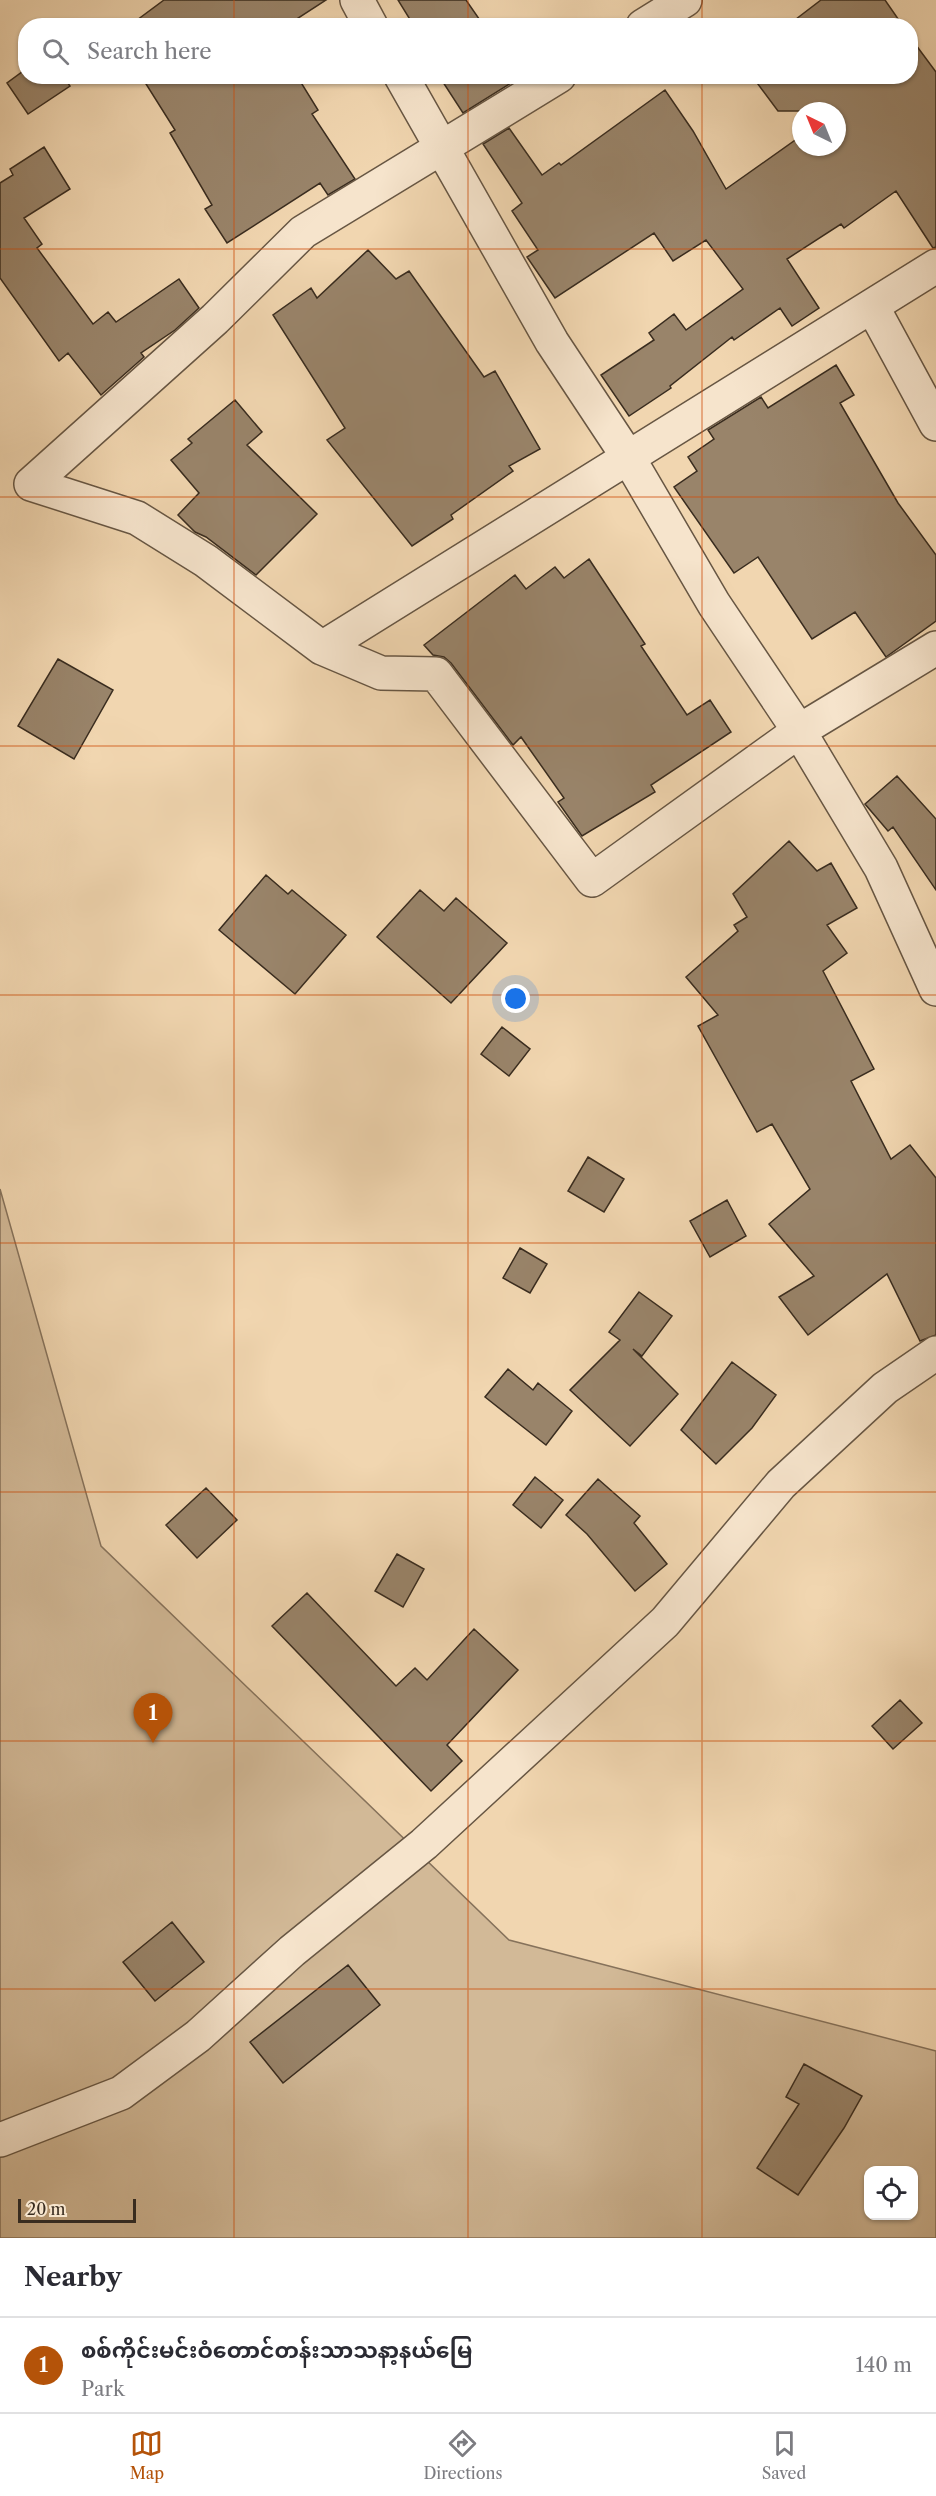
<!DOCTYPE html>
<meta charset="utf-8">
<style>
:root{--surface:#fff;--page:#f2f2f3;--text:#2b2b33;--muted:#7c7c81;--line:#e1e1e2;--accent:#b45309}
body{margin:0;font-family:"Libre Caslon Text","Noto Sans Myanmar",serif;background:var(--page);color:var(--text)}
.controls{position:absolute;right:18px;bottom:18px;display:grid;overflow:hidden;border-radius:12px;box-shadow:0 2px 4px #0004}
.controls button{width:54px;height:54px;display:grid;place-items:center;padding:0;border:0;border-bottom:2px solid var(--line);background:var(--surface);color:var(--text);font:30px sans-serif}
.compass{position:absolute;left:792px;top:102px;width:54px;height:54px;border-radius:50%;background:var(--surface);box-shadow:0 2px 4px #0004;rotate:317deg}
.scale{position:absolute;left:18px;bottom:15px;width:118px;box-sizing:border-box;padding-left:6px;border:3px solid #392c1f;border-top:0;font-size:16px;line-height:21px;white-space:nowrap;color:#392c1f;-webkit-text-stroke:4px #f6e4cc;paint-order:stroke}
.you{position:absolute;left:516px;top:999px;width:21px;height:21px;margin:-15px;border:4px solid #fff;border-radius:50%;background:#1a73e8;box-shadow:0 0 0 9px #1a73e833}
.badge{display:grid;place-items:center;width:39px;height:39px;border-radius:50%;background:var(--accent);color:#fff;font-size:20px;font-weight:700}
.pin{position:absolute;translate:-50% -50px;filter:drop-shadow(0 2px 3px #0008)}
.pin::after{content:'';position:absolute;top:32px;width:21px;height:18px;background:inherit;clip-path:polygon(0 0,100% 0,50% 100%)}
.list{margin:0;padding:0;list-style:none}
h2{display:flex;justify-content:space-between;align-items:center;height:78px;margin:0;padding:0 24px;font-size:26px}
h2 small{font-size:20px;font-weight:400;color:var(--muted)}
.list li{display:grid;grid-template-columns:39px 1fr auto;gap:18px;align-items:center;box-sizing:border-box;height:96px;padding:0 24px;border-top:2px solid var(--line)}
.list b{display:block;font-size:22px;white-space:nowrap}
.list p{margin:0;font-size:20px;white-space:nowrap;color:var(--muted)}
.list em{font-size:20px;font-style:normal;color:var(--muted)}
.icon{flex:none;width:33px;height:33px;fill:none;stroke:currentColor;stroke-width:2;stroke-linecap:round;stroke-linejoin:round}
.map{position:relative;flex:none;width:936px;height:2238px;overflow:hidden}
.search{position:absolute;background:var(--surface);box-shadow:0 2px 4px #0004;left:18px;right:18px;top:18px;height:66px;display:flex;align-items:center;gap:15px;box-sizing:border-box;padding:0 21px;border-radius:24px;color:var(--muted);font-size:22px}
.sheet{height:174px;background:var(--surface)}
nav{display:flex;justify-content:space-around;align-items:center;box-sizing:border-box;height:84px;border-top:2px solid var(--line);background:var(--surface);font-size:16px;color:var(--muted)}
nav a{display:grid;justify-items:center;gap:3px}
nav .on{color:var(--accent)}
.map>svg:first-child{display:block}
.green{fill:#d2b997;stroke:#86725b;stroke-width:1.5;fill-rule:evenodd}
.building{fill:#99846a;stroke:#392c1f;stroke-width:1.5}
.lines{fill:none;stroke-linecap:round;stroke-linejoin:round}
.street-casing{stroke:#675643;stroke-width:36}
.street{stroke:#f6e4cc;stroke-width:33}
.grid{fill:none;stroke:#ce520f;stroke-width:1.5;stroke-opacity:0.55}
</style>
<div class="map">
<svg width="936" height="2238" viewBox="0 0 936 2238">
<rect width="100%" height="100%" fill="#f1d6b0"/>
<filter id="stains"><feTurbulence type="fractalNoise" baseFrequency=".00333" numOctaves="4"/><feColorMatrix values="0 0 0 0 .2 0 0 0 0 .09 0 0 0 0 .02 0 0 0 .5 -.17"/></filter>
<radialGradient id="worn" r=".72"><stop offset=".6" stop-color="#630" stop-opacity="0"/><stop offset="1" stop-color="#630" stop-opacity=".3"/></radialGradient>
<path class="green" d="M0,1189l101,357 408,394 427,111v187h-936zM868,2170h46v46h-46z"/>
<path class="building" d="M164,0h162l-40,26h-157z
M398,0h68l18,26h-70z
M821,0h64l18,26h-116z
M910,37l26,35v175l-3,1 -37,-57 -52,37 -3,-4 -54,35 32,49 -27,18 -12,-18 -46,32 -2,-3 -62,49 1,2 -42,28 -28,-41 53,-35 -5,-7 25,-19 12,16 57,-41 -37,-49 -33,21 -19,-28 -99,65 -28,-41 11,-7 -26,-39 10,-8 -39,-59 26,-16 33,47 17,-12 2,2 104,-75 28,41 33,58 75,-53v11h36v-36h-59l-26,-35h158z
M26,69v7h37l7,10 -42,28 -21,-31z
M141,76h156l21,34 -6,4 43,65 -27,16 -8,-12 -93,60 -22,-34 7,-4 -42,-72 5,-3z
M439,76h79l1,2 -56,35z
M44,147l26,42 -46,29 18,26 -5,4 56,76 15,-12 8,10 63,-43 20,29 -24,22 -34,23 3,4 -43,38 -33,-42 -9,8 -59,-83v-95l13,-8 -3,-6z
M368,250l28,29 13,-8 75,106 11,-6 45,78 -31,17 4,5 -62,44 2,4 -41,27 -85,-106 18,-12 -72,-113 38,-27 6,10z
M836,365l18,30 -14,8 58,100 38,52v66l-50,36 -31,-45 -43,27 -54,-82 -24,16 -60,-86 23,-16 -9,-14 26,-18 -6,-9 53,-33 7,11z
M235,400l27,32 -15,13 70,69 -61,61 -50,-38 -11,-5 -17,-17 21,-22 -28,-33 21,-17 -4,-4z
M589,559l56,85 -4,2 46,69 23,-15 21,32 -80,53 4,7 -73,44 -24,-34 6,-4 -43,-61 -8,8 -62,-82 -7,-6 -11,-2 -9,-10 91,-70 11,14 29,-22 9,11z
M58,659l55,31 -39,69 -56,-33z
M897,776l39,43v71l-43,-63 -5,4 -23,-27z
M789,841l28,30 14,-8 26,45 -30,17 20,28 -24,18 51,98 -23,12 40,78 19,-14 26,33v157l-16,6 -33,-67 -79,61 -29,-38 35,-21 -45,-52 41,-35 -38,-65 -15,8 -59,-106 20,-11 -32,-38 52,-46 -4,-6 13,-8 -14,-23z
M266,875l22,19 4,-4 54,45 -51,59 -76,-64z
M420,890l24,21 12,-13 51,45 -56,60 -74,-66z
M502,1027l28,22 -21,27 -28,-22z
M588,1157l36,22 -20,33 -36,-21z
M727,1200l19,36 -36,21 -20,-36z
M520,1248l27,16 -17,29 -27,-15z
M639,1292l33,24 -30,40 -9,-7 45,45 -48,52 -60,-56 50,-50 -11,-8z
M732,1362l44,33 -24,33 -36,36 -35,-34z
M508,1369l25,21 5,-7 34,28 -26,34 -61,-48z
M535,1477l28,23 -22,28 -28,-23z
M598,1479l42,37 -6,7 33,41 -32,27 -48,-57 -21,-19z
M206,1488l31,32 -40,38 -31,-33z
M397,1554l27,15 -21,38 -28,-16z
M307,1593l89,93 19,-18 12,12 47,-51 44,41 -71,75 15,16 -31,30 -159,-165z
M900,1700l22,23 -29,26 -21,-23z
M172,1922l32,40 -49,39 -32,-39z
M348,1965l32,40 -97,78 -33,-41z
M804,2064l58,32 -18,32 -46,67 -41,-27 42,-64 -13,-7z"/>
<g class="lines">
<g class="street-casing">
<path id="street" d="M357,0l14,26
M643,26l42,-26
M401,76l151,266 76,115 86,147 85,127 82,137 55,121
M872,306l64,118
M31,484l106,34 69,43 116,87 59,25 55,1 156,206 207,-149 137,-83
M31,484l184,-165 88,-87 256,-156
M322,648l614,-382
M0,2140l121,-47 77,-57 94,-85 132,-107 241,-222 116,-138 104,-96 51,-35"/>
</g>
<use href="#street" class="street"/>
</g>
<path class="grid" d="M234,0v26M468,0v26M702,0v26M234,76v2162M468,76v2162M702,76v2162M0,249h936M0,497h936M0,746h936M0,995h936M0,1243h936M0,1492h936M0,1741h936M0,1989h936"/>
<rect width="100%" height="100%" filter="url(#stains)"/>
<rect width="100%" height="100%" fill="url(#worn)"/>
</svg>
<div class="controls">
<button><svg class="icon" aria-label="locate" viewBox="0 0 24 24"><circle cx="12" cy="12" r="6"/><path d="M12 2v4M12 18v4M2 12h4M18 12h4"/></svg></button>
</div>
<svg class="compass" viewBox="-18 -18 36 36"><path d="M0-13l5 13h-10z" fill="#e53935"/><path d="M0 13l5-13h-10z" fill="#7c7c81"/></svg>
<div class="scale">20 m</div>
<div class="you"></div>
<div class="pin badge" style="left:153px;top:1743px">1</div>
<div class="search"><svg class="icon" aria-label="search" viewBox="0 0 24 24"><circle cx="10" cy="10" r="6"/><path d="M15 15l6 6"/></svg>Search here</div>
</div>
<section class="sheet">
<h2>Nearby<small></small></h2>
<ul class="list">
<li><span class="badge">1</span><div><b>စစ်ကိုင်းမင်းဝံတောင်တန်းသာသနာ့နယ်မြေ</b><p>Park</p></div><em>140 m</em></li>
</ul>
</section>
<nav>
<a class="on"><svg class="icon" aria-label="map" viewBox="0 0 24 24"><path d="M3 6l6-2 6 2 6-2v14l-6 2-6-2-6 2zM9 4v14M15 6v14"/></svg>Map</a>
<a><svg class="icon" aria-label="directions" viewBox="0 0 24 24"><path d="M12 3l9 9-9 9-9-9zM9 14v-3h6M13 9l2 2-2 2"/></svg>Directions</a>
<a><svg class="icon" aria-label="saved" viewBox="0 0 24 24"><path d="M7 4h10v16l-5-4-5 4z"/></svg>Saved</a>
</nav>
